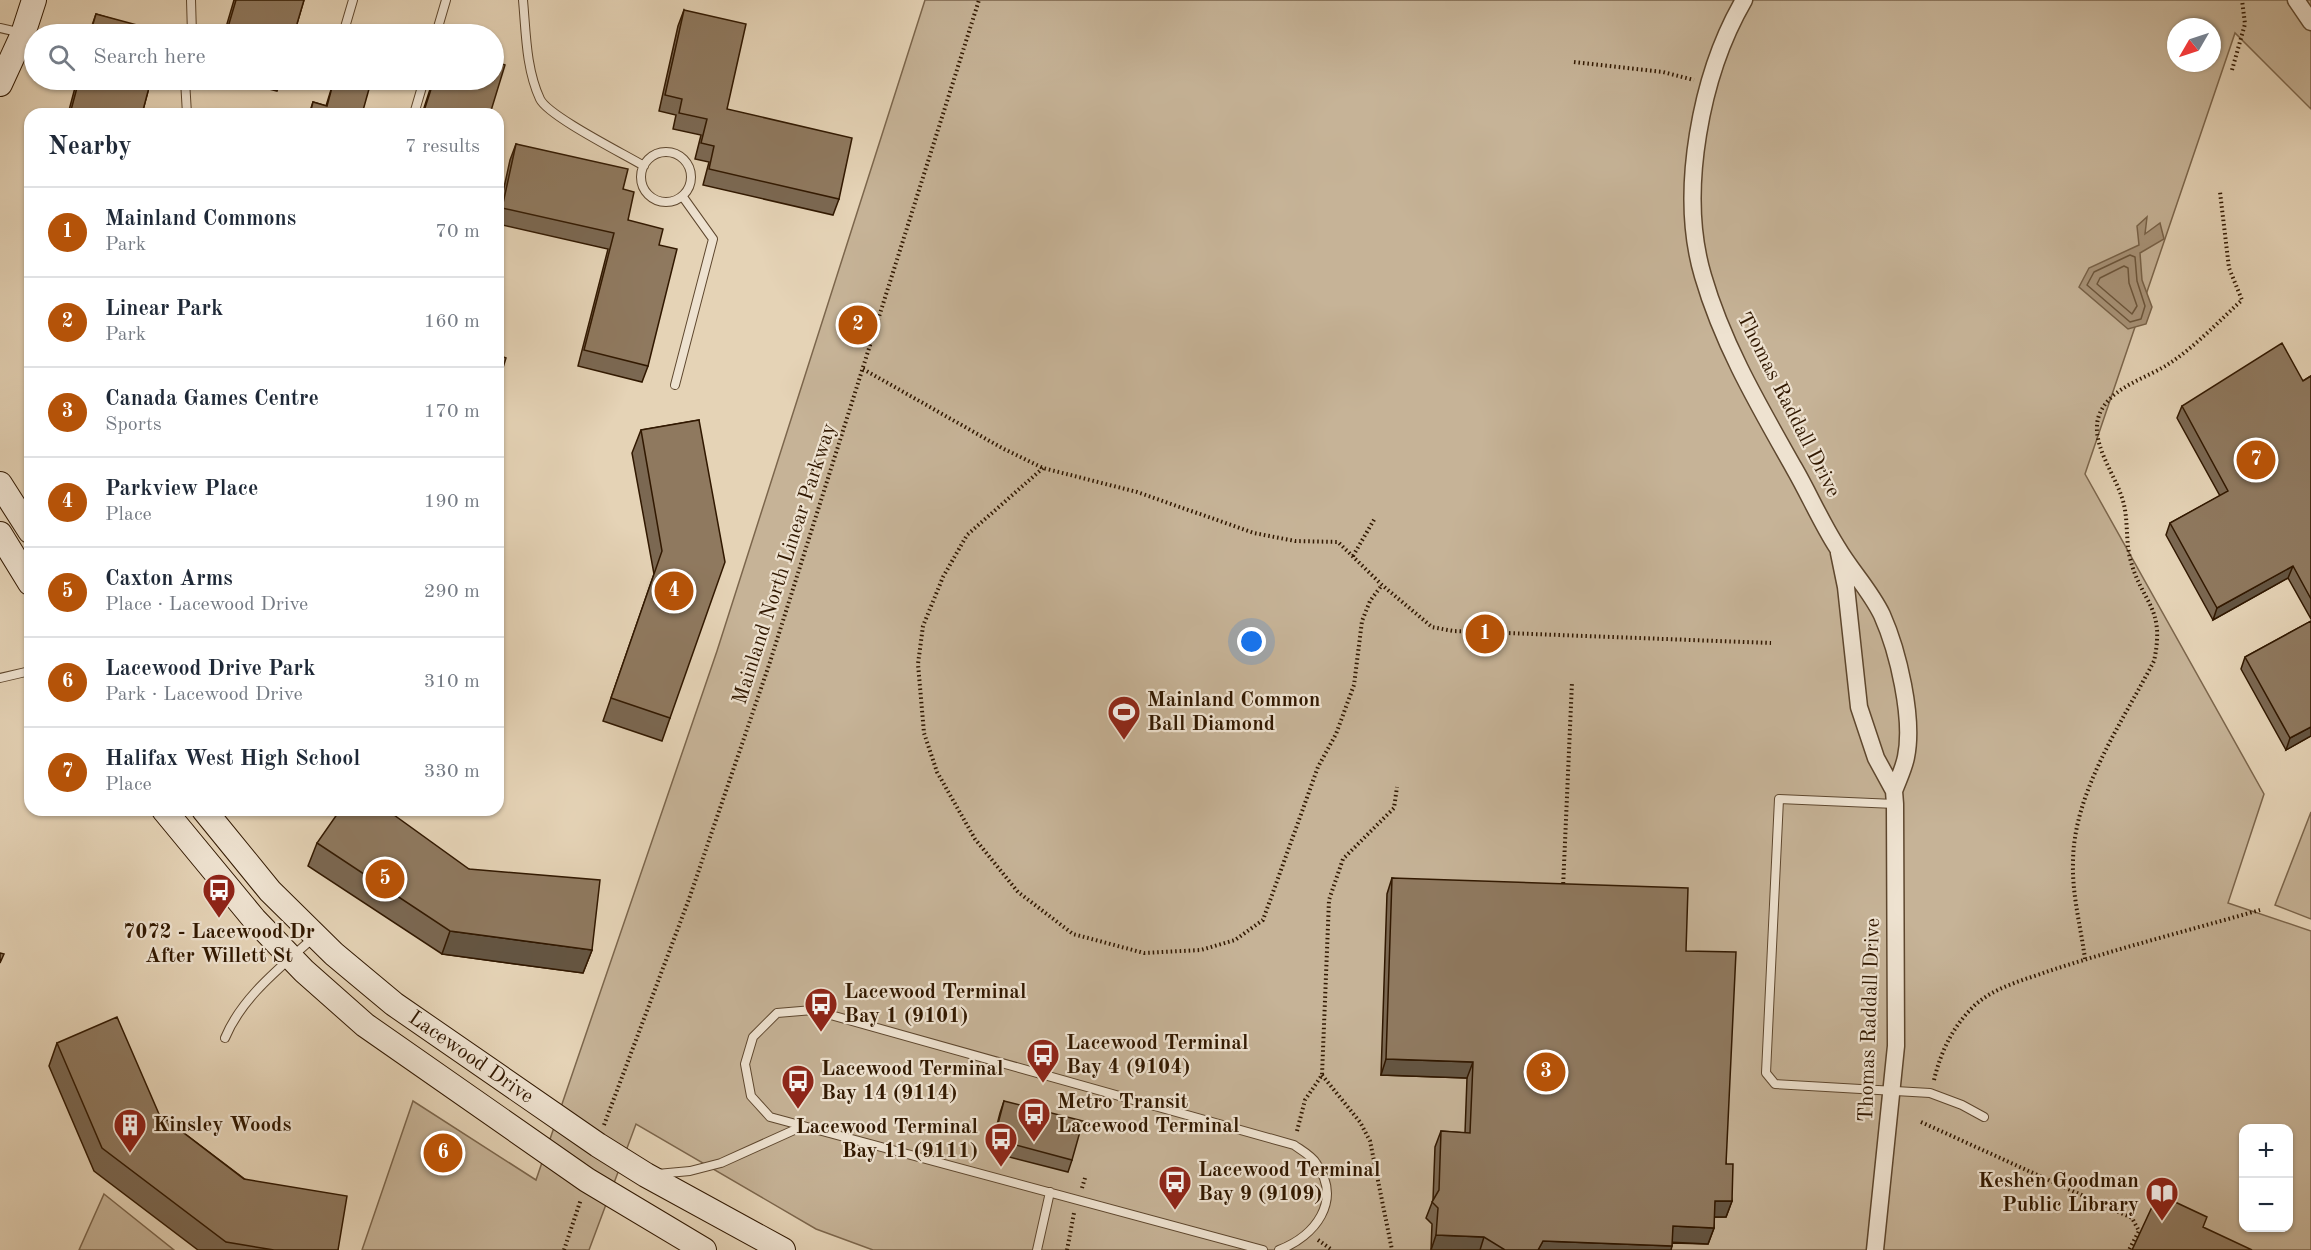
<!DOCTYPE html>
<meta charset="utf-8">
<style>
:root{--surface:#fff;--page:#f6f6f7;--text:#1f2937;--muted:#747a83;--line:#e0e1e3;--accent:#b45309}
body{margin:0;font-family:"Old Standard TT",serif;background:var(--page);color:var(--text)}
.controls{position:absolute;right:18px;bottom:18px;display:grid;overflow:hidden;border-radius:12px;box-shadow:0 2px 4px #0004}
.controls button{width:54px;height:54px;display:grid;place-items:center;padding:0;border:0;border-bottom:2px solid var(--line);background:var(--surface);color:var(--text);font:30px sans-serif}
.compass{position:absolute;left:2167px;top:18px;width:54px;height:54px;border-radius:50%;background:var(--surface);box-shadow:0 2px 4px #0004;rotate:231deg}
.you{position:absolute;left:1252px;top:642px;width:21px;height:21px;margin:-15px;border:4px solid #fff;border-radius:50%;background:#1a73e8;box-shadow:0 0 0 9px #1a73e833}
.badge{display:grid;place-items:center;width:39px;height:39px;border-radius:50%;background:var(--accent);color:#fff;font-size:20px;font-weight:700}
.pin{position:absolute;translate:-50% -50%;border:3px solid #fff;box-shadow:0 2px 6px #0006}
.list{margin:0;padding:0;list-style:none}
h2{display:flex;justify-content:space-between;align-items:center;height:78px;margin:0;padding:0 24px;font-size:26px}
h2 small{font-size:20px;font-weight:400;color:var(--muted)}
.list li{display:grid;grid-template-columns:39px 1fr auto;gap:18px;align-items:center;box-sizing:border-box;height:90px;padding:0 24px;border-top:2px solid var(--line)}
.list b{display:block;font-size:22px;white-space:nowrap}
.list p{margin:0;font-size:20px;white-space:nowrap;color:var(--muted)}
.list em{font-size:20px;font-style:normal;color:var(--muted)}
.icon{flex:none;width:33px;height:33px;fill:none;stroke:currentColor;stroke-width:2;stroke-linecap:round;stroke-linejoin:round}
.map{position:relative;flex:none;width:2311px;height:1250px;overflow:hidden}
.search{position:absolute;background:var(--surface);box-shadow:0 2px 4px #0004;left:24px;top:24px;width:480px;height:66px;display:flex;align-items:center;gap:15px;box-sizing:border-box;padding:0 21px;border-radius:33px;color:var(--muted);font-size:22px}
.panel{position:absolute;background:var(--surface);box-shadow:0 2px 4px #0004;left:24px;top:108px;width:480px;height:708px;border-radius:18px}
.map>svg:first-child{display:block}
.green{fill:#c6b397;stroke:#7c664c;stroke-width:1.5;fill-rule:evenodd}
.water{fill:#a89378;stroke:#786248;stroke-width:1.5}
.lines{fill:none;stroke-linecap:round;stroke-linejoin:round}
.shore{stroke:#6c563c;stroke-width:1.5}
.lane-casing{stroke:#5e472e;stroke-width:10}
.street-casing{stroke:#5e472e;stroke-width:19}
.secondary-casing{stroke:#311800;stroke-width:26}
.path{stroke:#311800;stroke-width:4;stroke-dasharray:1.5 3;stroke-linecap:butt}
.lane{stroke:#eee2d0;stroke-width:8}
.street{stroke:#eee2d0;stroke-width:16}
.secondary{stroke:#eee2d0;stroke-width:24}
.wall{fill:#7b6852;stroke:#311800;stroke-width:1.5}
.shaded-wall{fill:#645542;stroke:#311800;stroke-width:1.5}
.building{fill:#8f795f;stroke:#311800;stroke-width:1.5}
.labels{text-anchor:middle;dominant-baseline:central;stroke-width:4.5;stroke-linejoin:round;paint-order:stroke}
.street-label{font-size:21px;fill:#311800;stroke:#eee2d0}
.poi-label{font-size:21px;font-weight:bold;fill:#311800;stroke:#eee2d0;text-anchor:start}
</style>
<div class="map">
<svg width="2311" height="1250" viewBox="0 0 2311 1250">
<rect width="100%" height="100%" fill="#e5d3b6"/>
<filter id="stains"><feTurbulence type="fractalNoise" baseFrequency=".00333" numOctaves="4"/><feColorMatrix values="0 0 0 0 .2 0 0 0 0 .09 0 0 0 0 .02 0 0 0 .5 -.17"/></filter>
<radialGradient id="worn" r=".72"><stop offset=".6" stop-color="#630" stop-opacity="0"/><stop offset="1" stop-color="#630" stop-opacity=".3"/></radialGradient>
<path class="green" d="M925,0h1386v109l-76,-76 -150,441 179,320 -36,109 83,28v319h-1438l-57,-21 -180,-105 -47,126h-227l51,-149 123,79 181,-529zM2176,27h36v36h-36zM2244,1128h44v100h-44z
M2311,812v107l-36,-14z
M104,1194l70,56h-95z"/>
<path class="water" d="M2147,217l-2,17 15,-11 4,16 -24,14 2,27 10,27 -6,17 -18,5 -49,-42 10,-19 50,-23 -2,-19z"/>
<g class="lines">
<path class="shore" d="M2130,255l5,2 2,24 8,25 -4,13 -11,3 -43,-37 7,-13z
M2124,266l4,2 1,15 8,23 -5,8 -35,-30 3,-6z"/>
<g class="lane-casing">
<path id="lane" d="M191,0l1,34
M523,0c3,33 3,69 17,99 8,17 84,55 104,67
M0,28l22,5
M343,34l10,-34
M436,34l10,-34
M185,80l2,34
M414,114l10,-34
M641 177a25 25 0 1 1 50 0a25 25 0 1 1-50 0Z
M675,385l38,-146 -30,-42
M0,678l30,-7
M1895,804l-116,-5 -13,274 9,11 155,9 32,12 22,12
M225,1038c17,-41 55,-70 88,-100
M657,1174l33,-3 31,-8 82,-37
M1037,1250l13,-58
M1263,1250l-493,-133 -19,-21 -6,-32 8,-27 24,-24 36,-3 481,135c7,5 18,11 22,18 27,38 -1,73 -37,87"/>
</g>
<g class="street-casing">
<path id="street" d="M1744,0c-43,74 -66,192 -41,276 20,69 56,130 91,192 15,26 27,54 43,79 14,24 33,43 45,68 16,36 32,103 24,142 -2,11 -8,23 -12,34
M2296,0l15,22
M1839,553l7,34 13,120 17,51 18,33 1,13 1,242 -21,204"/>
</g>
<g class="secondary-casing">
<g id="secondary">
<path d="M0,84l23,-50 11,-34"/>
<path d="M0,484l30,47"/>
<path d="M0,534l30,49"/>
<path d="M164,810l90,109 50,52 61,54 222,155 117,70"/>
<path id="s1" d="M204,810l66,81 64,63 60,50 204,141 48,30 137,75"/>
</g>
</g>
<path class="path" d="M1574,62l89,10 31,8
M2232,70l13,-46 -3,-24
M863,369l139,79 41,20 94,24 117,41 41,8 43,1 44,43 50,42 21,4 318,12
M1043,468l-76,67 -24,42 -20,49 -5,38 6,69 13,39 38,67 43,53 55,42 71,19 57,-3 34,-10 28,-20 55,-153 18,-33 18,-49 8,-64 8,-20 12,-16
M1353,556l22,-38
M1563,888l9,-206
M2085,959c-4,-31 -13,-64 -12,-96 0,-71 49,-140 81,-202 12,-55 -13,-58 -24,-103 -5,-21 -1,-43 -9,-63 -9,-26 -35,-59 -19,-86 14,-24 46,-31 68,-46 26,-17 49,-42 72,-63l-13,-32 -9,-76
M1322,1075l38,47 10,19 22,109
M1934,1080c7,-29 19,-54 41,-75 20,-18 49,-25 74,-34 70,-23 141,-41 211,-61
M1921,1122l211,96 7,13 -10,19
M604,1125l85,-226 80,-234 210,-665
M1297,1131l8,-31 17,-25 7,-175 14,-41 51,-51 3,-21
M1082,1188l3,-10
M1318,1240l14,10
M564,1250l17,-51
M1067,1250l7,-37"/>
<use href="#lane" class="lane"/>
<use href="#street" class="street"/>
<use href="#secondary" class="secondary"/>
</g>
<path class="wall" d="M234,0h70l-10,34h-70z
M684,10l43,99 112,90 -6,16 -130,-30 6,-23 -14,-3 6,-24 -28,-6 3,-14 -17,-4 19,-85z
M96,14l66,20h-73z
M77,80h74l-9,34h-74z
M235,80h46l-4,11z
M334,80l28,34h-53l4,-12 13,4z
M433,80h61l-4,34h-68z
M516,144l107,45 5,31 31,25 -11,121 -6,16 -64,-16 30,-117 -110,-25v-9l12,-55z
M2311,376v243l-23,-41 -75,42 -47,-85 4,-12 50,-27 -43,-78 5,-12 121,-25z
M699,420l-29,298 -8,23 -59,-20 51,-147 -22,-121 9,-23z
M2311,621v115l-25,14 -45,-81 4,-12z
M317,843l152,26 123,81 -9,23 -141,-19 -134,-88z
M1392,878l294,73 40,213 6,37 -6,16h-12v11l-6,16 -36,-1 -1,7h-240l1,-26 -6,-6 7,-18 2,-53 6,-16 24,2 2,-55 -86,-3 6,-181z
M57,1043l102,71 179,136h-140l-104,-79 -45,-105z
M1004,1101l68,59 -4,12 -78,-20 10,-39z"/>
<path class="shaded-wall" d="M2293,566l-5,12 -75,42 4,-12z
M2311,727v9l-25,14 4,-12z
M450,931l142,19 -9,23 -141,-19z
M1386,1059l87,3 -6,16 -86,-3z
M1715,1201h17l-6,16h-17z
M1673,1226l41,2 -6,16 -41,-2z
M1436,1235l48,2 -4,13h-49z
M1543,1241l129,5 -1,4h-133z"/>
<path class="building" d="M236,0h68l-10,34h-68z
M684,10l62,14 -19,85 125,29 -13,61 -130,-30 5,-23 -13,-3 6,-24 -28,-6 3,-14 -17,-4z
M96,14l67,18 -1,2h-72z
M494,61l11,4 -15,49h-67l11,-34h60z
M79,80h72l-9,34h-72z
M334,80l35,9 -7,25h-52l3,-12 14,4z
M516,144l112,25 -5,20 11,3 -6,28 35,9 -4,16 18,4 -29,117 -64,-16 30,-117 -112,-25z
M2282,343l21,38 8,-5v223l-18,-33 -76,42 -47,-85 58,-32 -46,-85z
M498,355l8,3 -8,26z
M699,420l26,142 -55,156 -59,-20 51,-147 -21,-121z
M2311,621v106l-21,11 -45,-81z
M340,810h47l82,59 131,11 -8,70 -142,-19 -133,-88z
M1392,878l296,10 -2,63 50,1 -10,212h7l-1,37h-17l-1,27 -41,-2 -1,20 -129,-5 -5,9h-33l-21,-13 -48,-2 2,-27 -6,-6 7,-12 2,-59 29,2 3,-71 -87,-3z
M0,953l4,1 -4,9z
M117,1017l42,97 85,65 103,17 -9,54h-64l-48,-8 -124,-94 -45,-105z
M1004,1101l79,20 -11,39 -78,-21z
M2158,1194l49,23 -4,10 49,23h-120z"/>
<defs>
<g id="stadium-pin" transform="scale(1.725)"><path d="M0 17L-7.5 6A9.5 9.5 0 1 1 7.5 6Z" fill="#8f2418" stroke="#eee2d0"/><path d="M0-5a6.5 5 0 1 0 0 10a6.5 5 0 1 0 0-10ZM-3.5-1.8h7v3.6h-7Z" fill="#fff"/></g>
<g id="bus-pin" transform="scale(1.725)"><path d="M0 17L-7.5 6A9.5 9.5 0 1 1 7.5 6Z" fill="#8f2418" stroke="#eee2d0"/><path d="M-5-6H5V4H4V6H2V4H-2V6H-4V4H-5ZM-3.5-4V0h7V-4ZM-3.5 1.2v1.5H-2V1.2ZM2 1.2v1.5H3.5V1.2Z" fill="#fff"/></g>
<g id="building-pin" transform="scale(1.725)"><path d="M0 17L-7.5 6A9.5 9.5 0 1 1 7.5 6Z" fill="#8f2418" stroke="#eee2d0"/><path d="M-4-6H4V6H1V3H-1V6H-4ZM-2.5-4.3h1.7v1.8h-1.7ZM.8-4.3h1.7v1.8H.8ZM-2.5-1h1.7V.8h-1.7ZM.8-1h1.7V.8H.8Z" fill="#fff"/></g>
<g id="library-pin" transform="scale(1.725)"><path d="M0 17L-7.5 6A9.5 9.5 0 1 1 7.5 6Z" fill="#8f2418" stroke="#eee2d0"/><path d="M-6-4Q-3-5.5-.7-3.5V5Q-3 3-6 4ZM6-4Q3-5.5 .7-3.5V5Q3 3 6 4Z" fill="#fff"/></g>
</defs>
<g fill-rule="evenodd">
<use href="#stadium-pin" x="1124" y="712"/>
<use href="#bus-pin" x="219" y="890"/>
<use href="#bus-pin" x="821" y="1004"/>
<use href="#bus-pin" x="1043" y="1055"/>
<use href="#bus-pin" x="798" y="1081"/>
<use href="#bus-pin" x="1034" y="1114"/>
<use href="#building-pin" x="130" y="1125"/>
<use href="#bus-pin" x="1001" y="1139"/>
<use href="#bus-pin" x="1175" y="1182"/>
<use href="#library-pin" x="2162" y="1193"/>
</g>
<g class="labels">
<g class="street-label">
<text transform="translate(1788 405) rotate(63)">Thomas Raddall Drive</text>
<text transform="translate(785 564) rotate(-72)">Mainland North Linear Parkway</text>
<text transform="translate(1870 1020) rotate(-88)">Thomas Raddall Drive</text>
<text stroke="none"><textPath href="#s1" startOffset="366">Lacewood Drive</textPath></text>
</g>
<g class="poi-label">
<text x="1147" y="700">Mainland Common<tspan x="1147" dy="24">Ball Diamond</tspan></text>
<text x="219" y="932" text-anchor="middle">7072 - Lacewood Dr<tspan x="219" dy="24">After Willett St</tspan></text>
<text x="844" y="992">Lacewood Terminal<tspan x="844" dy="24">Bay 1 (9101)</tspan></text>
<text x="1066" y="1043">Lacewood Terminal<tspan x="1066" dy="24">Bay 4 (9104)</tspan></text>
<text x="821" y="1069">Lacewood Terminal<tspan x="821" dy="24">Bay 14 (9114)</tspan></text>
<text x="1057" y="1102">Metro Transit<tspan x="1057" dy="24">Lacewood Terminal</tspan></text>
<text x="153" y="1125">Kinsley Woods</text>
<text x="978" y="1127" text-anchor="end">Lacewood Terminal<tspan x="978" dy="24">Bay 11 (9111)</tspan></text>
<text x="1198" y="1170">Lacewood Terminal<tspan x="1198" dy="24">Bay 9 (9109)</tspan></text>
<text x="2139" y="1181" text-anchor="end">Keshen Goodman<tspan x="2139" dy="24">Public Library</tspan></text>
</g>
</g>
<rect width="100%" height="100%" filter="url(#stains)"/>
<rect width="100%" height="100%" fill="url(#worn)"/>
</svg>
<div class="controls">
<button>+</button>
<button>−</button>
</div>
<svg class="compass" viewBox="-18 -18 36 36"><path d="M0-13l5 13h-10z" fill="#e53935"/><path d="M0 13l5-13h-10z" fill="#747a83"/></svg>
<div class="you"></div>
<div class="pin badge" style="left:1485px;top:634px">1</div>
<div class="pin badge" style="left:858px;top:325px">2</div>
<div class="pin badge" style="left:1546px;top:1072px">3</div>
<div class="pin badge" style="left:674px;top:591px">4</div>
<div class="pin badge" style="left:385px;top:879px">5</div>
<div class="pin badge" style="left:443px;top:1153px">6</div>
<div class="pin badge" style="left:2256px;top:460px">7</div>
<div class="search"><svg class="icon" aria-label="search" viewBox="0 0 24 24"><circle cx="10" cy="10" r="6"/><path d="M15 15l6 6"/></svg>Search here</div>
<section class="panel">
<h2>Nearby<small>7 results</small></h2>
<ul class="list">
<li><span class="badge">1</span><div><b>Mainland Commons</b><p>Park</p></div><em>70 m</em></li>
<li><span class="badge">2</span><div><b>Linear Park</b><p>Park</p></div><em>160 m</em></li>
<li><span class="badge">3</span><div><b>Canada Games Centre</b><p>Sports</p></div><em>170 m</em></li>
<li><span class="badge">4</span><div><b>Parkview Place</b><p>Place</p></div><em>190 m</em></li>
<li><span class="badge">5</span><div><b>Caxton Arms</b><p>Place · Lacewood Drive</p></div><em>290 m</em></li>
<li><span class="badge">6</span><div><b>Lacewood Drive Park</b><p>Park · Lacewood Drive</p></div><em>310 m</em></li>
<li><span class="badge">7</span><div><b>Halifax West High School</b><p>Place</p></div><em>330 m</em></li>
</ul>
</section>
</div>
